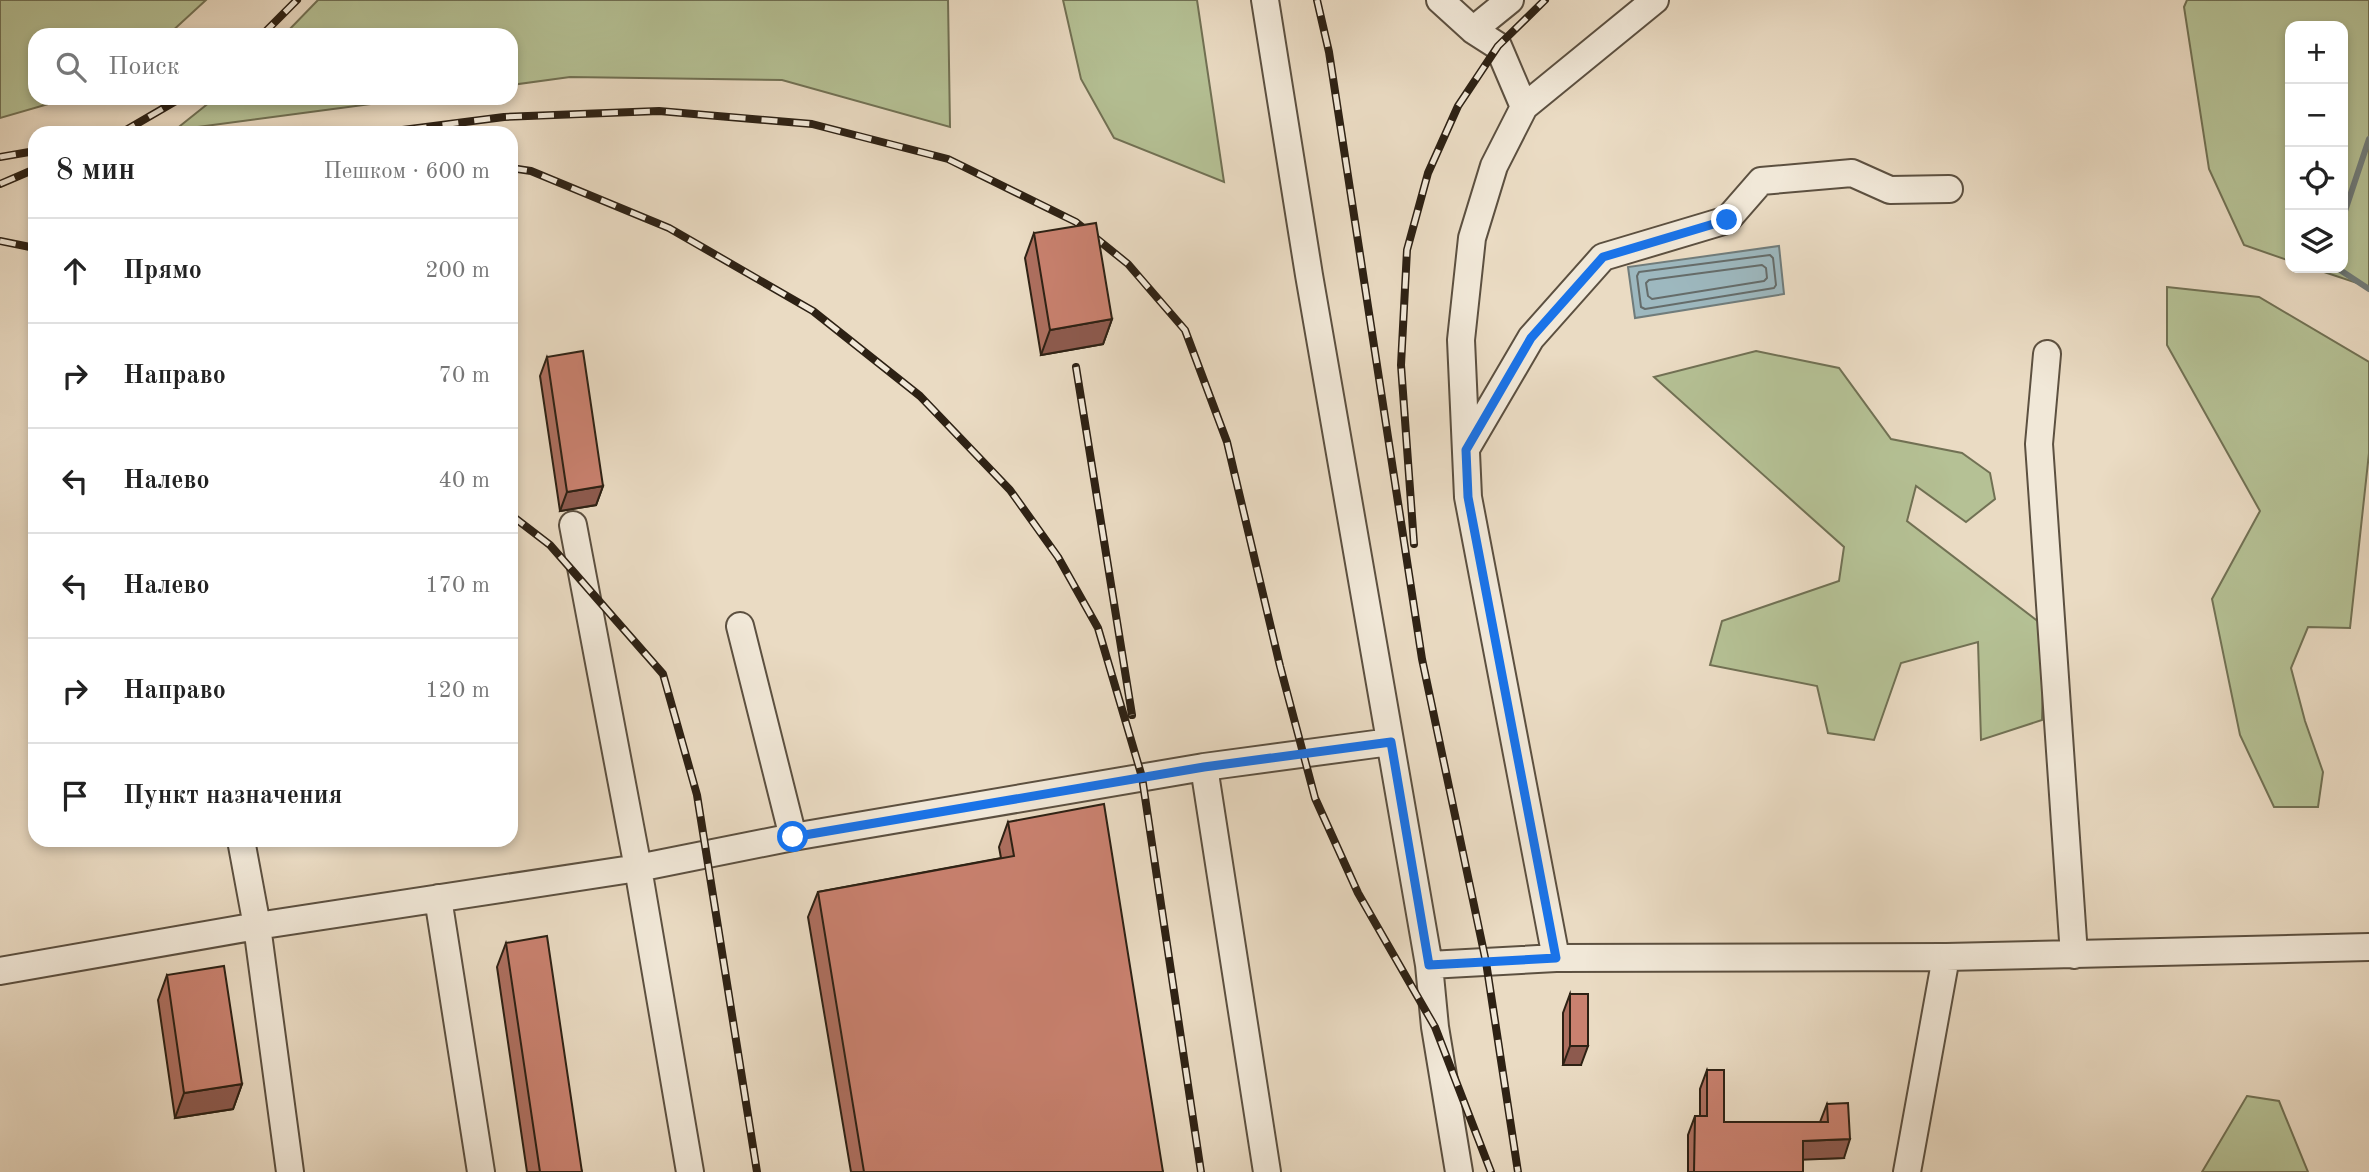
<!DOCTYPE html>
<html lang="ru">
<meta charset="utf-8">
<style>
:root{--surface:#fff;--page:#f2f2f2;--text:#222;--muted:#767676;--line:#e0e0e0}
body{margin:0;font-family:"Old Standard TT",serif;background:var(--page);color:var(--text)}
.controls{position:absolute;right:21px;top:21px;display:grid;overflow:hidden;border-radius:14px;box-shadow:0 4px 10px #0003}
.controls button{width:63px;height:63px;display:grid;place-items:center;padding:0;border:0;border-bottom:2px solid var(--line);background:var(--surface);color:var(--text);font:35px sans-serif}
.stop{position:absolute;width:21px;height:21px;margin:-16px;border:5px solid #1a73e8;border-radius:50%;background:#fff}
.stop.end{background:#1a73e8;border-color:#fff;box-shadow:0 2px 7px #0008}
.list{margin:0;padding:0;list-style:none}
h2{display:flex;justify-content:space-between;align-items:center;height:91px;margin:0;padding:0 28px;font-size:30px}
h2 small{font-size:23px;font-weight:400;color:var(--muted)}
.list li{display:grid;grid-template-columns:46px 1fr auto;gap:21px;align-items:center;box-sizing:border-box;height:105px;padding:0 28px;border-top:2px solid var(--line)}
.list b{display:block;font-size:26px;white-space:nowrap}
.list em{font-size:23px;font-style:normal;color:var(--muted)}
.icon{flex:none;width:38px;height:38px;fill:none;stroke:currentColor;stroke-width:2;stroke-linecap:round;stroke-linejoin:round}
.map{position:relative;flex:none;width:2369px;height:1172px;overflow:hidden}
.search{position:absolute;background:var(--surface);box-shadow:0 4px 10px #0003;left:28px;top:28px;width:490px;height:77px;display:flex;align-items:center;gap:18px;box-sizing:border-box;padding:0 24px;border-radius:21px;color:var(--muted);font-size:26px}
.panel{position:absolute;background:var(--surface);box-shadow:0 4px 10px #0003;left:28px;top:126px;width:490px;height:721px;border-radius:21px}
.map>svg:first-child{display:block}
.green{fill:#b5c195;stroke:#717154;stroke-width:2}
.water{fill:#9db8bf;stroke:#707c7b;stroke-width:2}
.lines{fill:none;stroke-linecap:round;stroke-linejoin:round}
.shore{stroke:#656c6a;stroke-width:2}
.stream{stroke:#707c7b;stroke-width:6}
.minor-casing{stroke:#5c5040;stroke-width:30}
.minor{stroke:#f1e8d8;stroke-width:26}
.rail-casing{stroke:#2d2114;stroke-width:8}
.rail{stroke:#f1e8d8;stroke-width:5;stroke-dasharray:16;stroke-linecap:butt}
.wall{fill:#ad6f5f;stroke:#2d2114;stroke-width:2}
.shaded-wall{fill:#8d5a4e;stroke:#2d2114;stroke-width:2}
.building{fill:#c9816f;stroke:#2d2114;stroke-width:2}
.route{stroke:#1a73e8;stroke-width:9}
</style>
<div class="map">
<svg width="2369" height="1172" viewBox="0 0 2369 1172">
<rect width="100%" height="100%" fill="#eadbc3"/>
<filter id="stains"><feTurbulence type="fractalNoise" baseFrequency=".00286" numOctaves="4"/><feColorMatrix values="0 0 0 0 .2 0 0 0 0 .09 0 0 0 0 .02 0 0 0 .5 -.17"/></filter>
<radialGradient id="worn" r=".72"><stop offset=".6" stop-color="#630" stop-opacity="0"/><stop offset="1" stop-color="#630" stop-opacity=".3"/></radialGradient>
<path class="green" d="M0,0h206l-38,35h-133v63h34l-69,20z
M318,0h630l2,127 -168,-47 -212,-3 -59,8v-50h-227z
M1063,0h134l27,182 -110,-44 -33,-59z
M2187,0h182v287l-57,-19h31v-242h-53v235l-46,-16 -35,-76 -25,-162z
M215,98h201l-241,32z
M2167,287l92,10 110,65v91l-19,175 -42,-1 -17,41 14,53 18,51 -5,35h-44l-34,-72 -28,-136 48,-88 -93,-166z
M1756,351l83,17 52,71 71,14 28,20 5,26 -29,23 -50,-36 -9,35 137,105 -2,94 -61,20 -3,-98 -77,21 -27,77 -46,-7 -11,-47 -107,-21 12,-44 117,-40 5,-34 -190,-170z
M2247,1096l32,5 29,71h-106z"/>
<path class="water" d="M1779,246l5,48 -149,24 -7,-51z"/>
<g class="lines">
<path class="shore" d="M1770,255l3,3 3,27 -2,3 -129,21 -4,-2 -4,-31 2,-4z
M1762,265l4,3 1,10 -3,3 -112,18 -4,-3 -2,-13 3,-3z"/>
<path class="stream" d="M2343,217l26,-78
M2337,268l32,21"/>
<g class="minor-casing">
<path id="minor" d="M1265,0l44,275 120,690 127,-7 390,-1 423,-10
M1440,0l33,30 25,16 26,61
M1473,30l37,-30
M2047,354l-8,90 35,511
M1466,449l65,-111 72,-81 124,-37 34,-39 91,-8 38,17 59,-1
M573,525l65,343 52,304
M740,626l53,211
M1204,767l186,-25
M241,840l16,86 33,246
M438,898l43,274
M1556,958l-88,-461 -7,-157 11,-102 22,-72 30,-59 131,-107
M1429,965l6,62 24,145
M0,971l257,-45 381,-58 155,-31 411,-70 63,405
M1907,1172l39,-215"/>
</g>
<use href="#minor" class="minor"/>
<g class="rail-casing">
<path id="rail" d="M1317,0l12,52 93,607 64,303 32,210
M262,35l35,-35
M121,133l60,-35
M379,133l125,-16 155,-6 153,13 136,35 128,63 52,42 57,66 42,112 53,224 35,132 43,95 77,134 56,145
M0,157l35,-6
M511,168l20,3 138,57 144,83 107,85 90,94 48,67 40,71 44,149 59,395
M0,184l35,-15
M0,241l35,7
M1076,367l56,348
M511,515l39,30 113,129 34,121 60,377
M1414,544l-13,-179 6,-115 21,-77 30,-67 40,-60 47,-46"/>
</g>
<use href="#rail" class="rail"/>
</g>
<path class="wall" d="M1034,233l78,86 -9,25 -62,11 -16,-97z
M547,357l56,129 -7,19 -36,6 -20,-135z
M1008,822l155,350h-312l-43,-255 10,-25 183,-34 -2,-11z
M506,943l76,229h-55l-30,-205z
M167,975l75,109 -9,25 -58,9 -17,-118z
M1570,994l11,71h-18v-52z
M1707,1070l17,52h96l7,-18 17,54 -41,1v13h-115v-37l7,-19h5v-27z"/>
<path class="shaded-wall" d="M1112,319l-9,25 -62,11 9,-25z
M603,486l-7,19 -36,6 7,-19z
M1570,1046h18l-7,19h-18z
M242,1084l-9,25 -58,9 9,-25z
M1850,1139l-6,19 -48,2 7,-19z"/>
<path class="building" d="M1096,223l16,96 -62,11 -16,-97z
M583,351l20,135 -36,6 -20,-135z
M1104,804l59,368h-299l-46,-280 196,-36 -6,-34z
M547,936l35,236h-42l-34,-229z
M224,966l18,118 -58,9 -17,-118z
M1570,994h18v52h-18z
M1707,1070h17v52h104l-1,-18 21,-1 2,36 -47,2v31h-109l1,-56h12z"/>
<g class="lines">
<path class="route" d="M793,837l411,-70 187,-25 38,223 127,-7 -88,-461 -2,-47 65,-112 72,-81 124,-37"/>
</g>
<rect width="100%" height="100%" filter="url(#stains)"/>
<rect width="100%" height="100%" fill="url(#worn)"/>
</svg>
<div class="controls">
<button>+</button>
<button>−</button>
<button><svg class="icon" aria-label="locate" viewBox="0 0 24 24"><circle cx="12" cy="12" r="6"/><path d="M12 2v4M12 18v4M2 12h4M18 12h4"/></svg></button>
<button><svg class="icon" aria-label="layers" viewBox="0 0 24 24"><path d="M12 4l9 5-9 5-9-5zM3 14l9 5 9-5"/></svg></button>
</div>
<div class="stop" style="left:793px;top:837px"></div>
<div class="stop end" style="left:1727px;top:220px"></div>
<div class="search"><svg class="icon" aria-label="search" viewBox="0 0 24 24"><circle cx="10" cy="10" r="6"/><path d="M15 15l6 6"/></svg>Поиск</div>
<section class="panel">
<h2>8 мин<small>Пешком · 600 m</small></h2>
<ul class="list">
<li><svg class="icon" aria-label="ahead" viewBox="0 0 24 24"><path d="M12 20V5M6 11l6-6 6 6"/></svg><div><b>Прямо</b></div><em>200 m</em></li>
<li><svg class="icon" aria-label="right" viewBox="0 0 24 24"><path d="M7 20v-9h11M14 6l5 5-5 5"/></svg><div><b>Направо</b></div><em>70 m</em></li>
<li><svg class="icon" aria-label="left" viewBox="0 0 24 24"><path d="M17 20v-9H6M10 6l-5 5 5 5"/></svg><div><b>Налево</b></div><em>40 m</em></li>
<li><svg class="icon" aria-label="left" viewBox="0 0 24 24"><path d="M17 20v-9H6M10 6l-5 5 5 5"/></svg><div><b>Налево</b></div><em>170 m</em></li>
<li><svg class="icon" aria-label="right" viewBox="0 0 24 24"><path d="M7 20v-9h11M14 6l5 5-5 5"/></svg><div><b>Направо</b></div><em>120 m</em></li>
<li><svg class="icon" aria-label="arrive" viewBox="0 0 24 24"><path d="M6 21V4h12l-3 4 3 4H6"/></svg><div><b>Пункт назначения</b></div></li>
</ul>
</section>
</div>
